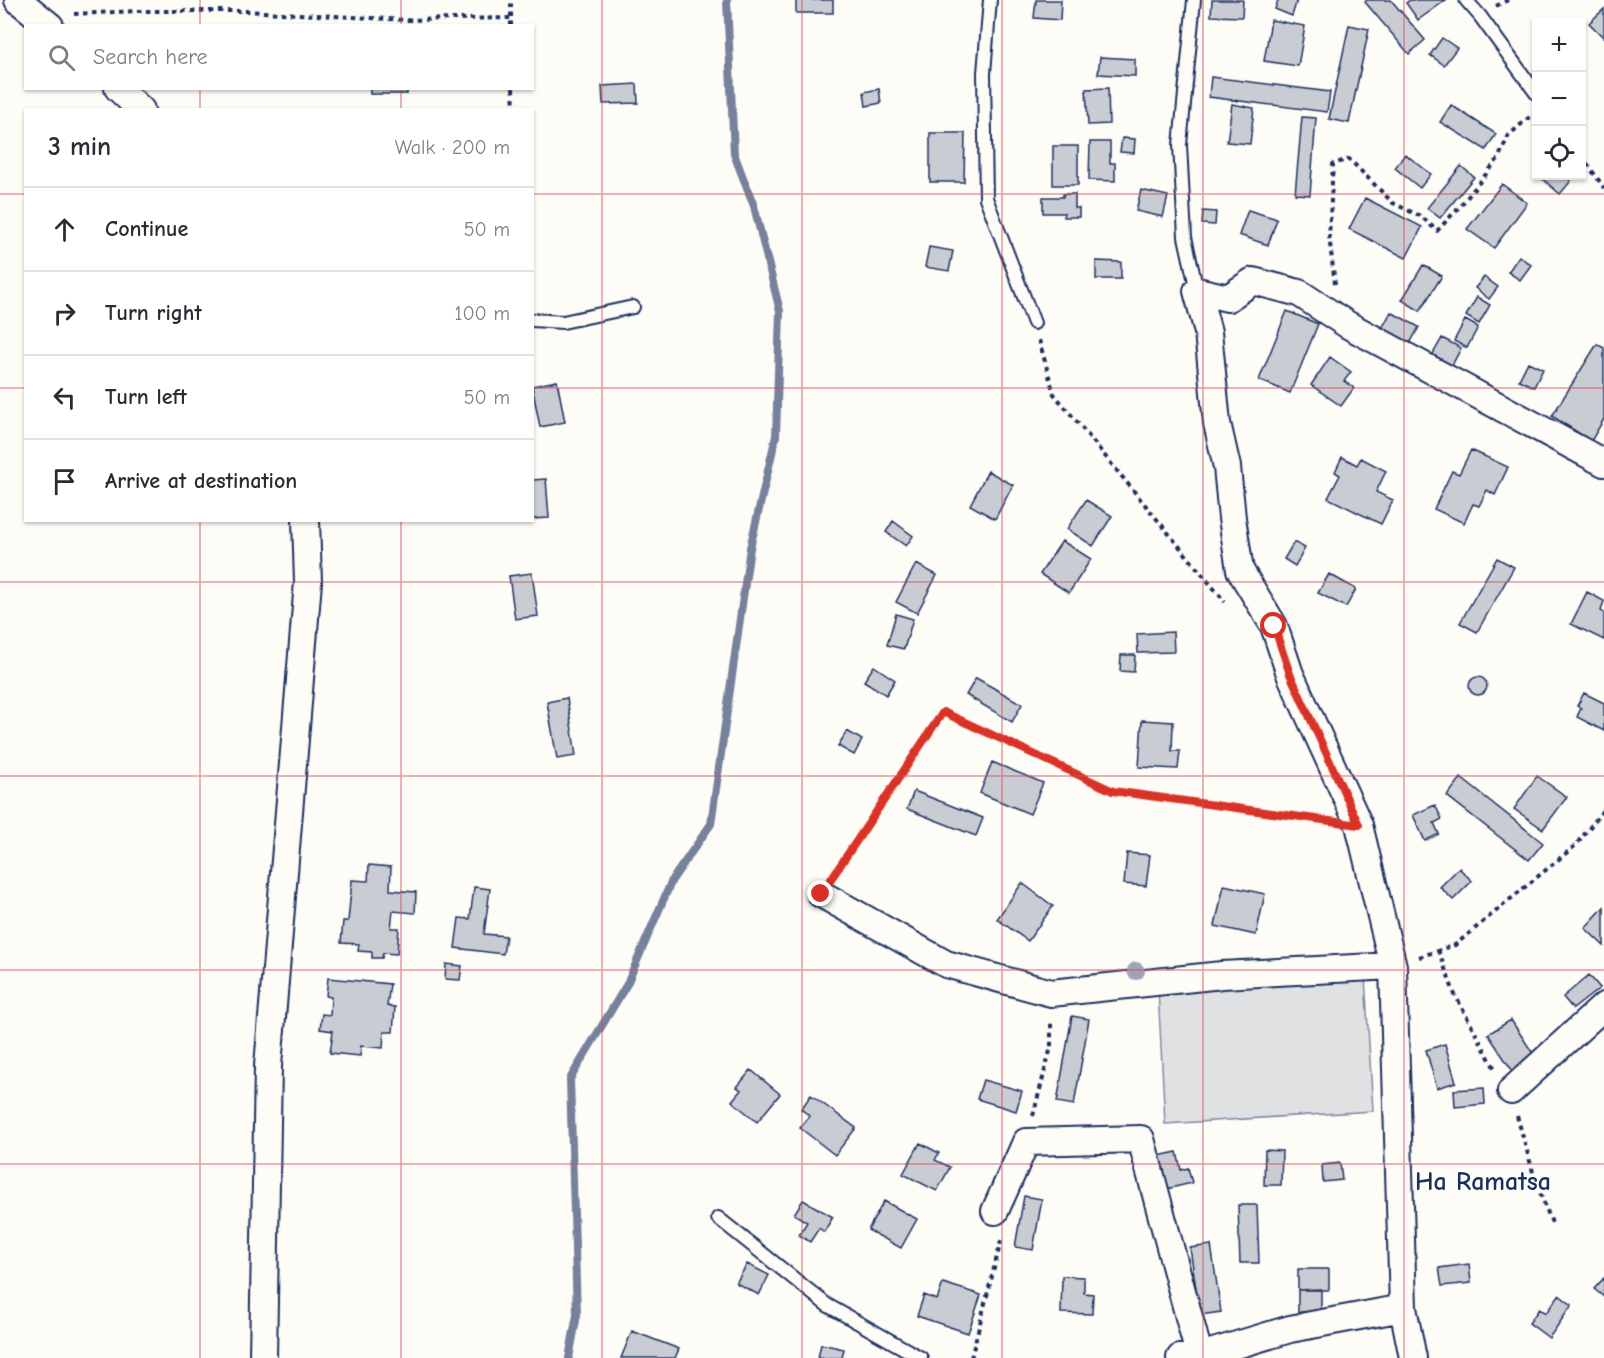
<!DOCTYPE html>
<meta charset="utf-8">
<style>
:root{--surface:#fff;--page:#f2f2f3;--text:#2b2b33;--muted:#7c7c81;--line:#e1e1e2}
body{margin:0;font-family:"Comic Neue",sans-serif;background:var(--page);color:var(--text)}
.controls{position:absolute;right:18px;top:18px;display:grid;overflow:hidden;border-radius:0px;box-shadow:0 2px 4px #0004}
.controls button{width:54px;height:54px;display:grid;place-items:center;padding:0;border:0;border-bottom:2px solid var(--line);background:var(--surface);color:var(--text);font:30px sans-serif}
.stop{position:absolute;width:18px;height:18px;margin:-14px;border:4px solid #d93025;border-radius:50%;background:#fff}
.stop.end{background:#d93025;border-color:#fff;box-shadow:0 2px 6px #0008}
.list{margin:0;padding:0;list-style:none}
h2{display:flex;justify-content:space-between;align-items:center;height:78px;margin:0;padding:0 24px;font-size:26px}
h2 small{font-size:20px;font-weight:400;color:var(--muted)}
.list li{display:grid;grid-template-columns:39px 1fr auto;gap:18px;align-items:center;box-sizing:border-box;height:84px;padding:0 24px;border-top:2px solid var(--line)}
.list b{display:block;font-size:22px;white-space:nowrap}
.list em{font-size:20px;font-style:normal;color:var(--muted)}
.icon{flex:none;width:33px;height:33px;fill:none;stroke:currentColor;stroke-width:2;stroke-linecap:round;stroke-linejoin:round}
.map{position:relative;flex:none;width:1604px;height:1358px;overflow:hidden}
.search{position:absolute;background:var(--surface);box-shadow:0 2px 4px #0004;left:24px;top:24px;width:510px;height:66px;display:flex;align-items:center;gap:15px;box-sizing:border-box;padding:0 21px;border-radius:0px;color:var(--muted);font-size:22px}
.panel{position:absolute;background:var(--surface);box-shadow:0 2px 4px #0004;left:24px;top:108px;width:510px;height:414px;border-radius:0px}
.map>svg:first-child{display:block}
.green{fill:#e0e1e3;stroke:#7e88a0;stroke-width:1.5}
.lines{fill:none;stroke-linecap:round;stroke-linejoin:round}
.stream{stroke:#76819c;stroke-width:8}
.building{fill:#c9ccd3;stroke:#1b2f5e;stroke-width:1.5}
.lane-casing{stroke:#1b2f5e;stroke-width:16}
.street-casing{stroke:#1b2f5e;stroke-width:30}
.path{stroke:#1b2f5e;stroke-width:4;stroke-dasharray:4.5 4.5;stroke-linecap:butt}
.lane{stroke:#fdfcf7;stroke-width:12}
.street{stroke:#fdfcf7;stroke-width:26}
.tree{fill:#9ca4b5}
.route{stroke:#d93025;stroke-width:8}
.grid{fill:none;stroke:#d1495b;stroke-width:1.5;stroke-opacity:0.55}
.labels{text-anchor:middle;dominant-baseline:central;stroke-width:6;stroke-linejoin:round;paint-order:stroke}
.district-label{font-size:26px;font-weight:bold;fill:#1b2f5e;stroke:#fdfcf7}
</style>
<div class="map">
<svg width="1604" height="1358" viewBox="0 0 1604 1358">
<rect width="100%" height="100%" fill="#fdfcf7"/>
<filter id="ink" filterUnits="userSpaceOnUse"><feTurbulence type="fractalNoise" baseFrequency=".0167" numOctaves="2"/><feDisplacementMap in="SourceGraphic" scale="12" xChannelSelector="R" yChannelSelector="G"/><feConvolveMatrix kernelMatrix="1 2 1 2 8 2 1 2 1" color-interpolation-filters="sRGB"/></filter>
<g filter="url(#ink)">
<path class="green" d="M1365,977l8,134 -208,13 -7,-135z"/>
<g class="lines">
<path class="stream" d="M569,1358l8,-43 -7,-236 57,-95 45,-104 39,-56 39,-276 26,-112 4,-125 -26,-105 -20,-52 -7,-154"/>
</g>
<path class="building" d="M796,0h37v13h-37z
M1036,0h25l-1,20 -26,-2z
M1212,0h31l-1,17 -31,-1z
M1278,0h19l-5,16 -17,-7z
M1367,0h24l34,40 -16,14 -44,-52z
M1410,0h36l-28,20 -12,-17z
M1604,9v29l-15,-15z
M1271,20l34,6 -7,40 -34,-5z
M1349,25l20,4 -20,94 -20,-4z
M1442,38l15,10 -13,17 -14,-10z
M1100,57l35,2v17l-37,-2z
M1211,77l119,15 -3,20 -118,-15z
M637,84l1,19 -35,1 -1,-18z
M370,88h37v6h-37z
M1108,88l1,36 -21,1 -2,-36z
M879,89l2,14 -15,3 -2,-14z
M1232,104l22,4 -4,36 -23,-2z
M1451,105l45,29 -10,16 -46,-28z
M1302,117l14,1 -6,77 -15,-1z
M930,133h35l-1,49h-34z
M1122,138l13,1 -1,14 -14,-1z
M1090,142h20v21h5v18l-26,-1z
M1053,146h25v39h-25z
M1405,154l26,20 -11,14 -25,-20z
M1461,166l13,11 -34,41 -13,-10z
M1539,176h25l7,5 -11,13z
M1502,184l25,19 -33,45 -27,-19z
M1141,190l27,6 -5,21 -27,-6z
M1063,194h12v14h4v9h-15v-4h-21v-16h20z
M1365,198l57,29 -16,31 -57,-29z
M1248,210l29,9 -9,26 -29,-10z
M1203,211l13,1 -1,13 -13,-1z
M929,247l24,4 -4,20 -24,-4z
M1519,256l12,9 -11,15 -12,-8z
M1096,261l25,1v17h-25z
M1423,265l19,11 -22,35 -18,-11z
M1484,277l14,10 -9,12 -14,-11z
M1477,297l13,8 -11,19 -13,-8z
M1287,311l31,13 -28,69 -31,-13z
M1391,312l28,15 -11,20 -28,-15z
M1465,320l13,7 -11,21 -13,-7z
M1442,338l19,10 -12,23 -20,-10z
M1597,344l7,4v71l-13,22 -39,-25z
M1330,357l21,15 -7,9 10,7 -13,18 -30,-21z
M1528,362l15,7 -9,18 -15,-7z
M557,381l8,41 -25,5 -8,-41z
M1471,450l37,17 -13,28 -8,-5 -8,16 -6,-2 -9,19 -30,-14 18,-38 7,3z
M1342,457l15,8 4,-7 25,13 -10,21 17,8 -12,24 -53,-26 12,-23 -5,-3z
M988,471l25,14 -18,34 -25,-14z
M546,479l3,39 -17,1v-39z
M1086,500l26,16 -19,30 -26,-17z
M893,521l20,15 -7,10 -20,-14z
M1062,541l29,18 -22,34 -29,-19z
M1294,542l11,6 -10,18 -11,-7z
M1497,558l17,9 -37,65 -17,-9z
M916,564l21,11 -20,38 -21,-11z
M532,573l6,43 -23,3 -6,-43z
M1329,574l27,15 -10,18 -28,-14z
M1587,592l17,9 -3,10 3,2v27l-33,-16z
M896,614l17,5 -9,30 -17,-4z
M1173,632l1,20 -36,1 -1,-19z
M1121,655h14l-1,17 -14,-1z
M874,666l21,14 -9,15 -22,-14z
M1469 686a9 9 0 1 1 18 0a9 9 0 1 1-18 0Z
M976,678l46,26 -10,18 -46,-27z
M1584,693l20,10v28l-27,-14 4,-9 -4,-2z
M567,698l9,58 -19,3 -10,-57z
M1142,720l31,2 -1,29h8l-2,18 -39,-2z
M847,731l15,9 -8,15 -16,-9z
M992,762l51,21 -13,31 -50,-21z
M1537,776l30,21 -24,32 -29,-20z
M1461,778l82,65 -14,17 -82,-64z
M914,791l69,27 -7,18 -69,-27z
M1435,805l7,14 -8,4 5,11 -14,7 -12,-26z
M1127,853l23,2 -4,31 -22,-2z
M369,865l22,2 -1,23 26,2 -1,21 -22,-2 -2,17h8l-2,26 -14,-1 -1,5h-10v-6l-14,-1 1,-7 -18,-1 2,-22h5l4,-41 16,1z
M1459,868l13,13 -19,19 -13,-13z
M1022,883l31,23 -25,35 -31,-22z
M1224,885l41,9 -9,41 -41,-9z
M474,887l16,2 -6,45 22,2 -3,18 -48,-6 4,-30 11,1z
M1604,907v39l-19,-18z
M446,964l16,2 -2,14 -15,-1z
M1589,975l11,13 -27,21 -10,-12z
M328,978l62,6 -3,22 8,1 -2,25h-9l-1,16 -22,-2 -1,10 -30,-3 3,-22 -13,-2 2,-15 8,1 1,-18 -5,-1z
M1072,1016l17,3 -15,86 -17,-3z
M1511,1020l25,38 -23,14 -25,-38z
M1445,1044l11,38 -19,6 -11,-38z
M751,1070l29,24 -23,28 -25,-21 9,-11 -4,-3z
M983,1080l39,11 -6,20 -39,-12z
M1484,1088l1,16 -30,3 -1,-17z
M811,1095l45,33 -21,27 -35,-27 10,-12 -9,-7z
M920,1143l19,10 -4,7 15,7 -13,24 -34,-17z
M1265,1150l17,1 -1,34h-17z
M1177,1152l4,18 7,-2 4,15 -26,6 -8,-33z
M1340,1163l2,17 -19,2 -1,-17z
M1024,1196l18,3 -9,51 -18,-3z
M803,1200l30,17 -9,15 -5,-4 -9,14 -11,-7 8,-13 -13,-8z
M884,1201l33,18 -16,29 -33,-18z
M1238,1205h19l2,58h-19z
M1211,1245l10,67 -21,3 -10,-67z
M747,1264l22,11 -10,20 -23,-12z
M1469,1264l2,19 -29,3 -3,-18z
M1298,1269h31v21h-31z
M1062,1276l22,1v16l9,1 -1,20 -31,-1z
M1604,1278v19l-10,-8z
M943,1283l38,12 -13,38 -51,-17 7,-21 13,5z
M1321,1289v22l-23,1v-22z
M1559,1295l13,10 -23,33 -20,-15 10,-14 7,4z
M632,1331l47,18 -4,9h-54z
M821,1344l23,5 -2,9h-24z"/>
<g class="lines">
<g class="lane-casing">
<path id="lane" d="M990,0l-6,73 2,125 48,125
M1194,0l-14,145 5,92 12,54
M1466,0l14,16 56,77
M532,320l31,2 70,-15
M718,1218l109,87 94,53"/>
</g>
<g class="street-casing">
<path id="street" d="M18,0l32,26
M118,88l23,22
M821,894l125,70 105,29 171,-18 171,-9
M1511,1091l93,-85
M995,1211l31,-69 115,-3 59,219
M263,1358l5,-292 40,-484 -2,-62
M1180,1358l20,-2 90,-27 113,-21
M1413,1358l-10,-50 -10,-342 -34,-141 -69,-151 -16,-48 -34,-56 -8,-52 -5,-51 -10,-44 -9,-91 -11,-41 31,7 25,-17 46,12 49,32 256,138"/>
</g>
<path class="path" d="M1496,6l12,-6
M74,14l63,-3h110l158,9 106,-2
M511,26v-26
M513,88l1,22
M1582,156l22,32
M1335,284l-6,-48 4,-72 16,-5 44,44 29,14 15,14 25,-27 36,-45 11,-24 24,-21
M1039,340l15,54 171,208
M835,873l108,-160 170,78 216,30
M1438,950l17,45 40,74
M1419,957l36,-12 121,-100 28,-36
M1033,1116l18,-69v-27
M1517,1116l20,70 15,37
M971,1358l31,-121"/>
<use href="#lane" class="lane"/>
<use href="#street" class="street"/>
</g>
<circle class="tree" cx="1136" cy="971" r="9"/>
</g>
<g class="lines" filter="url(#ink)">
<path class="route" d="M821,894l122,-182 170,79 246,34 -69,-151 -16,-48"/>
</g>
<path class="grid" d="M200,0v26M401,0v26M602,0v1358M802,0v1358M1002,0v1358M1203,0v1358M1404,0v1358M200,88v22M401,88v22M0,194h26M532,194h1072M0,388h26M532,388h1072M200,520v838M401,520v838M0,582h1604M0,776h1604M0,970h1604M0,1164h1604"/>
<g class="labels">
<g class="district-label">
<text x="1483" y="1182">Ha Ramatsa</text>
</g>
</g>
</svg>
<div class="controls">
<button>+</button>
<button>−</button>
<button><svg class="icon" aria-label="locate" viewBox="0 0 24 24"><circle cx="12" cy="12" r="6"/><path d="M12 2v4M12 18v4M2 12h4M18 12h4"/></svg></button>
</div>
<div class="stop" style="left:1274px;top:626px"></div>
<div class="stop end" style="left:821px;top:894px"></div>
<div class="search"><svg class="icon" aria-label="search" viewBox="0 0 24 24"><circle cx="10" cy="10" r="6"/><path d="M15 15l6 6"/></svg>Search here</div>
<section class="panel">
<h2>3 min<small>Walk · 200 m</small></h2>
<ul class="list">
<li><svg class="icon" aria-label="ahead" viewBox="0 0 24 24"><path d="M12 20V5M6 11l6-6 6 6"/></svg><div><b>Continue</b></div><em>50 m</em></li>
<li><svg class="icon" aria-label="right" viewBox="0 0 24 24"><path d="M7 20v-9h11M14 6l5 5-5 5"/></svg><div><b>Turn right</b></div><em>100 m</em></li>
<li><svg class="icon" aria-label="left" viewBox="0 0 24 24"><path d="M17 20v-9H6M10 6l-5 5 5 5"/></svg><div><b>Turn left</b></div><em>50 m</em></li>
<li><svg class="icon" aria-label="arrive" viewBox="0 0 24 24"><path d="M6 21V4h12l-3 4 3 4H6"/></svg><div><b>Arrive at destination</b></div></li>
</ul>
</section>
</div>
